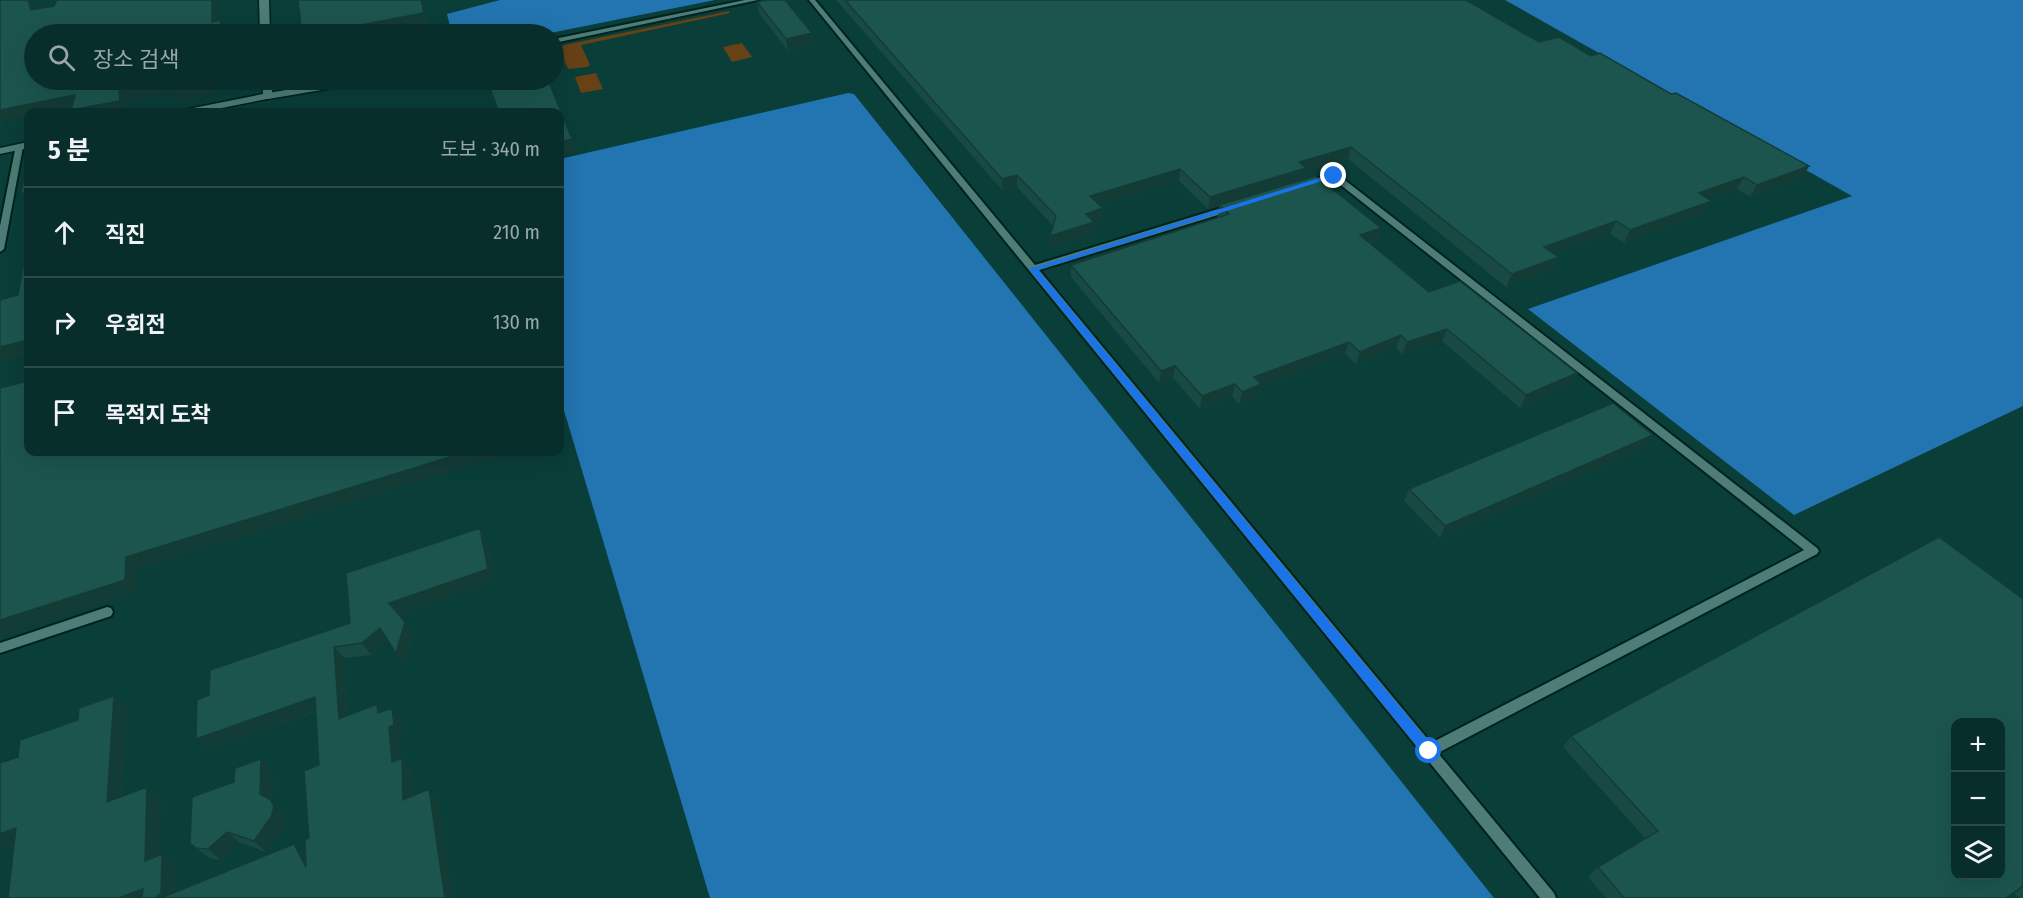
<!DOCTYPE html>
<html lang="ko">
<meta charset="utf-8">
<style>
:root{--surface:#082e2b;--page:#113633;--text:#f1f3f6;--muted:#98a8a9;--line:#294a47}
body{margin:0;font-family:"Fira Sans Condensed","Noto Sans KR",sans-serif;background:var(--page);color:var(--text)}
.controls{position:absolute;right:18px;bottom:18px;display:grid;overflow:hidden;border-radius:12px;box-shadow:0 6px 24px #0002}
.controls button{width:54px;height:54px;display:grid;place-items:center;padding:0;border:0;border-bottom:2px solid var(--line);background:var(--surface);color:var(--text);font:30px sans-serif}
.stop{position:absolute;width:18px;height:18px;margin:-14px;border:4px solid #1a73e8;border-radius:50%;background:#fff}
.stop.end{background:#1a73e8;border-color:#fff;box-shadow:0 2px 6px #0008}
.list{margin:0;padding:0;list-style:none}
h2{display:flex;justify-content:space-between;align-items:center;height:78px;margin:0;padding:0 24px;font-size:26px}
h2 small{font-size:20px;font-weight:400;color:var(--muted)}
.list li{display:grid;grid-template-columns:39px 1fr auto;gap:18px;align-items:center;box-sizing:border-box;height:90px;padding:0 24px;border-top:2px solid var(--line)}
.list b{display:block;font-size:22px;white-space:nowrap}
.list em{font-size:20px;font-style:normal;color:var(--muted)}
.icon{flex:none;width:33px;height:33px;fill:none;stroke:currentColor;stroke-width:2;stroke-linecap:round;stroke-linejoin:round}
.map{position:relative;flex:none;width:2023px;height:898px;overflow:hidden}
.search{position:absolute;background:var(--surface);box-shadow:0 6px 24px #0002;left:24px;top:24px;width:540px;height:66px;display:flex;align-items:center;gap:15px;box-sizing:border-box;padding:0 21px;border-radius:33px;color:var(--muted);font-size:22px}
.panel{position:absolute;background:var(--surface);box-shadow:0 6px 24px #0002;left:24px;top:108px;width:540px;height:348px;border-radius:12px}
.map>svg:first-child{display:block}
.green{fill:#684115}
.water{fill:#2275b0}
.lines{fill:none;stroke-linecap:round;stroke-linejoin:round}
.service-casing{stroke:#00231f;stroke-width:4}
.minor-casing{stroke:#00231f;stroke-width:3}
.secondary-casing{stroke:#00231f;stroke-width:3}
.service{fill:#4d7d76;fill-rule:evenodd}
.minor{fill:#4d7d76;fill-rule:evenodd}
.secondary{fill:#4d7d76;fill-rule:evenodd}
.wall{fill:#184943}
.shaded-wall{fill:#143c37}
.building{fill:#1c554e;stroke:#143c37;stroke-width:1.5;fill-rule:evenodd}
.route{fill:#1a73e8}
</style>
<div class="map">
<svg width="2023" height="898" viewBox="0 0 2023 898">
<rect width="100%" height="100%" fill="#0a3e39"/>
<path class="green" d="M729,11l1,2 -149,32 9,20 -3,2 -19,2 -8,-19 4,-5z
M742,43l10,14 -20,5 -9,-15z
M596,73l7,16 -22,4 -6,-16z"/>
<path class="water" d="M500,0h215l-170,34h-93l-5,-20z
M1505,0h518v406l-229,109 -266,-206 324,-113z
M848,93l6,1 640,804h-784l-150,-501v-238z"/>
<g class="lines">
<g class="service-casing">
<path id="service" d="M745,0h13l-204,43v-4z
M809,0h6l220,265 193,-59h6v4l-195,60 392,473 373,-193 -471,-371 -24,7h-3v-4l25,-8h6l480,374 2,3 -2,3 -379,199 116,140 2,5h-16z
M16,145h6l1,2 -19,102 -4,3v-26z
M107,607l4,1 2,4 -2,4 -111,37v-10z"/>
</g>
<g class="minor-casing">
<path id="minor" d="M348,80h20l-5,3 -95,16 -5,-3 5,-3z"/>
</g>
<g class="secondary-casing">
<path id="secondary" d="M259,0h10l1,34h-10z
M262,80h10v18l-71,14h-18l5,-3 75,-15z
M28,142v6l-28,6v-6z"/>
</g>
<use href="#service" class="service"/>
<use href="#minor" class="minor"/>
<use href="#secondary" class="secondary"/>
</g>
<path class="wall" d="M836,0h630l73,42 52,14 80,38 138,72 -7,12 -52,19 -13,-8 -28,10 -4,14 -81,30 -14,-9 -56,20 5,3 -6,13 -47,17 -158,-128 -43,13 -1,7 77,49 -4,12 -7,3 59,49 142,93 -51,23 -78,-67 -40,13 -6,-6 -40,16 -11,-10 -84,32 -3,11 -19,7 -7,-7 -32,12 -27,-31 -14,5 -88,-106v-12l146,-47 2,-12 -11,3 -29,-28 -80,24 3,16 -8,2 -1,11 -43,14v-12l3,-10 -36,-39 -14,4z
M757,2l55,31 2,12 -26,6 -29,-38z
M1645,448l-205,90 -36,-37 5,-12z
M480,528l7,13 8,40 -96,33 15,20 -10,30 -16,-24 -17,15 -27,3 4,57 35,-4 9,-3 9,11 2,18 -5,2 2,20 12,10v27l26,4 15,98h-445l6,-53 -14,5 18,-93 96,-61 13,11 -5,90 25,-10 14,11 -2,57 17,9 -1,28 130,-38 4,-16 10,-73 -3,-53 -108,38 1,-55 141,-72z
M2023,599v299h-4l-5,-5 -8,5h-400l-18,-21 10,-10 47,-29 -82,-91 8,-11z
M273,770l-1,31 10,10 4,7 -3,10 -17,24 -27,-10 -18,18 -12,-2 -19,-15z"/>
<path class="shaded-wall" d="M28,0h3l7,20 -7,-10z
M212,0h5l1,33 -6,-11z
M421,0h1l8,27 -36,7h-81z
M220,20l6,11v3h-5z
M812,33l2,12 -26,6 -2,-12z
M216,80l1,14 -39,8 -6,-9 -46,9 1,10h-54l-2,-2 48,-19 51,-10z
M75,95l7,12 -30,5h-24v5l-28,6v-13z
M572,139l4,12 -16,4v-13z
M1351,147l-3,12 -43,13 -1,8 -96,29 2,-12 89,-35z
M1809,166l-7,12 -52,19 7,-12z
M1180,169l-1,12 -90,27 1,-12z
M1017,175v12l-14,4 -1,-12z
M1744,177l-7,12 -45,16 7,-12z
M28,191v12l-7,-10z
M1712,201l-7,12 -81,30 6,-13z
M1103,208l-1,13 -8,2 -1,11 -43,14v-12l36,-22z
M1616,221l-6,13 -71,25 5,-12z
M1381,228l-4,12 -20,7 3,-12z
M1559,257l-6,13 -47,17 6,-13z
M1447,329l-5,12 -40,13 5,-12z
M1401,335l-5,13 -40,16 4,-12z
M28,340v15l-28,7v-15z
M1349,342l-4,12 -84,32 -3,11 -19,7 3,-12 12,-15z
M1175,366l-2,12 -14,5 2,-12z
M1577,373l-6,12 -51,23 6,-13z
M1235,384l-3,13 -32,12 2,-13z
M1653,435l-8,13 -205,90 5,-12z
M466,452h32l1,4 -361,113 -1,23 -137,44v-16l126,-63z
M480,528l7,13 8,40 -98,34 -8,-12z
M405,622l9,12 -10,30 -8,-11z
M380,628l8,12 -17,15 -9,-12z
M334,647l10,11 5,72 -10,-11z
M114,696l13,11 -6,106 -14,-11z
M315,697l10,11 -117,42 -12,-11z
M377,704l10,11 -9,-2z
M392,708l9,11 2,18 -5,2 4,34 -10,-11 -3,-35z
M402,758l10,11 1,41 -10,-10z
M261,759l12,11 -1,31 10,10 4,7 -3,10 -17,24 -12,-11 6,-47z
M147,787l14,11 -2,73 -14,-10z
M429,789l9,11 15,98h-8z
M16,828l16,10 -32,12v-16z
M227,832l12,10 -18,18 -13,-11z
M294,844l11,10 1,13z
M162,854l14,10 -1,34h-56z"/>
<path class="building" d="M0,0h28l3,10 23,-4 3,-6h155v22l8,-2 1,14h-187v46h176v3l-39,8 -1,-10 -51,10 1,10 -49,9 4,-15 -75,15z
M298,0h123l3,13 -111,21h-11z
M767,0h18l27,33 -26,6 -29,-37z
M845,0h621l73,42 20,-5 32,19 9,-3 71,41 5,-1 133,73 -52,19 -13,-8 -45,16 13,8 -82,29 -14,-9 -72,26 15,10 -47,17 -161,-127 -52,15 7,6 -96,29 -30,-28 -90,27 13,12 -17,6 8,8 -44,14 6,-20 -39,-41 -15,4z
M487,80h61l24,59 -12,3v-30h-61z
M256,109v3h-17z
M28,159v32l-7,2z
M1316,176l65,52 -21,7 69,57 31,-11 117,92 -51,22 -79,-66 -40,13 -6,-7 -41,17 -11,-10 -95,35 7,7 -19,8 -7,-8 -33,12 -27,-30 -14,5 -90,-106 158,-51 -10,-9z
M28,251v89l-28,7v-47l18,-5 8,-43z
M28,381v71h438l-340,105 -1,23 -125,40v-232z
M1613,403l40,32 -208,91 -36,-37z
M480,528l8,41 -99,34 16,19 -9,31 -16,-25 -18,15 -28,4 5,72 38,-15 1,9 14,-5 2,17 -5,2 3,35 10,-4 1,42 26,-11 16,109h-284l133,-54 12,23 -1,-27 4,-2 -5,-67 15,-6 -4,-68 -119,42 1,-39 12,-5 1,-25 140,-47 -4,-50z
M1939,537l84,62v287l-17,12h-382l-26,-31 60,-36 -87,-95zM1956,723h45v153h-45z
M114,696l-7,106 40,-15 -2,74 17,-7 -1,39 -6,5h-13l1,-9 -24,9h-111l8,-70 -16,6v-71l18,-6 2,-17 58,-20 1,-12z
M261,759l-1,35 11,6 3,7 -3,10 -17,24 -27,-9 -19,17 -12,-1 -6,-5 2,-46 42,-15 1,-14z"/>
<path class="route" d="M1332,174l6,2 -300,94 395,477v8l-4,2 -5,-2 -395,-486z"/>
</svg>
<div class="controls">
<button>+</button>
<button>−</button>
<button><svg class="icon" aria-label="layers" viewBox="0 0 24 24"><path d="M12 4l9 5-9 5-9-5zM3 14l9 5 9-5"/></svg></button>
</div>
<div class="stop" style="left:1429px;top:751px"></div>
<div class="stop end" style="left:1334px;top:176px"></div>
<div class="search"><svg class="icon" aria-label="search" viewBox="0 0 24 24"><circle cx="10" cy="10" r="6"/><path d="M15 15l6 6"/></svg>장소 검색</div>
<section class="panel">
<h2>5 분<small>도보 · 340 m</small></h2>
<ul class="list">
<li><svg class="icon" aria-label="ahead" viewBox="0 0 24 24"><path d="M12 20V5M6 11l6-6 6 6"/></svg><div><b>직진</b></div><em>210 m</em></li>
<li><svg class="icon" aria-label="right" viewBox="0 0 24 24"><path d="M7 20v-9h11M14 6l5 5-5 5"/></svg><div><b>우회전</b></div><em>130 m</em></li>
<li><svg class="icon" aria-label="arrive" viewBox="0 0 24 24"><path d="M6 21V4h12l-3 4 3 4H6"/></svg><div><b>목적지 도착</b></div></li>
</ul>
</section>
</div>
